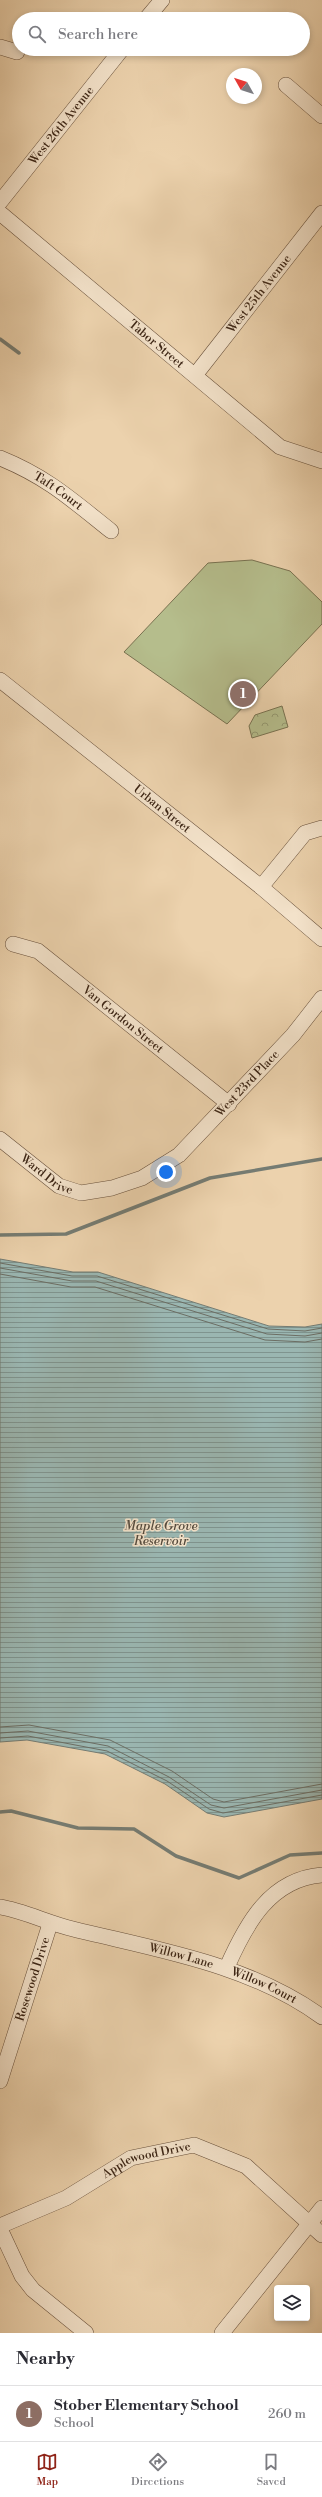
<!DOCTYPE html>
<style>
:root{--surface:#fff;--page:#f2f2f3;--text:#2b2b33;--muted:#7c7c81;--line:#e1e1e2;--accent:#8f2418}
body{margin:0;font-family:"Libre Bodoni",serif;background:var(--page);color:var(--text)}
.controls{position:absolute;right:12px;bottom:12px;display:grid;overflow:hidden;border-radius:4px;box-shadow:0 2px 6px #0003}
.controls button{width:36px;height:36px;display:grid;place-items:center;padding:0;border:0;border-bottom:1px solid var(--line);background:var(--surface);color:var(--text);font:20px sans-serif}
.compass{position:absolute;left:226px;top:68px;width:36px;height:36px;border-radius:50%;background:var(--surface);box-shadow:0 2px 6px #0003;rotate:309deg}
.you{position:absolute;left:166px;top:1172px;width:14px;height:14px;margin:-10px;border:3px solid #fff;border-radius:50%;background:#1a73e8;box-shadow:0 0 0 6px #1a73e833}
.badge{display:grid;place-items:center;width:26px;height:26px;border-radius:50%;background:var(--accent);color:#fff;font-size:13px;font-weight:700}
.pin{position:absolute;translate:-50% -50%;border:2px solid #fff;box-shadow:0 1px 4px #0006}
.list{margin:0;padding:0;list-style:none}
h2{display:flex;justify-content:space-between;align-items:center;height:52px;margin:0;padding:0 16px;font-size:17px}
h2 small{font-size:13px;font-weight:400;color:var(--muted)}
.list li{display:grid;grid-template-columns:26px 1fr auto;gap:12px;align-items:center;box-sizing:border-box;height:56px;padding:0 16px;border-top:1px solid var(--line)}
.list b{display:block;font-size:15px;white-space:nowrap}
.list p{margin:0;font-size:13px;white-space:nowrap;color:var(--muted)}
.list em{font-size:13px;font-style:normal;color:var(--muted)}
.icon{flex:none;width:22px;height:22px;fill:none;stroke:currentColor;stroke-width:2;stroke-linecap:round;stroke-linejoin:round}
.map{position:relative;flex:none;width:322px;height:2333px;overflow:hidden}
.search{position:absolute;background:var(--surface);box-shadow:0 2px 6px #0003;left:12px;right:12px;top:12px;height:44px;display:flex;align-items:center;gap:10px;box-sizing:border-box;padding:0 14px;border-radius:22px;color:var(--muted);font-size:15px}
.sheet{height:108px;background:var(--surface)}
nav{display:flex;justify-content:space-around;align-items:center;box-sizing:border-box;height:56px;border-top:1px solid var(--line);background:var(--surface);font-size:11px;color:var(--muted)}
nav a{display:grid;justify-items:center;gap:2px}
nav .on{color:var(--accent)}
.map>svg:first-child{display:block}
.park{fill:url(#park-crowns);stroke:#797251}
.pitch{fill:#b5bd8c;stroke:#797251}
.water{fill:url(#water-rules);stroke:#757c73}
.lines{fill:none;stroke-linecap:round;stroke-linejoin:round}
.shore{stroke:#6c6e64;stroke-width:1}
.stream{stroke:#757c73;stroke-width:3.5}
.minor-casing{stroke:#69513c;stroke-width:16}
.minor{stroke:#f3e2ca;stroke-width:15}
.labels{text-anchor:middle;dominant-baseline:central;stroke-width:3;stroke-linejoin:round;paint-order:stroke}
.street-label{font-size:12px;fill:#3d2616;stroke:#f3e2ca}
.water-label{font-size:13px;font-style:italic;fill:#544a3d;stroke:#f3e2ca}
</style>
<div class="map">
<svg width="322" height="2333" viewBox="0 0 322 2333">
<defs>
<pattern id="park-crowns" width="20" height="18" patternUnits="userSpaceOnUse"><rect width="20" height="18" fill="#b5bd8c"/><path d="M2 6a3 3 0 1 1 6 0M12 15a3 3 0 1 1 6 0" fill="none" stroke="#949971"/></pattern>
<pattern id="water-rules" width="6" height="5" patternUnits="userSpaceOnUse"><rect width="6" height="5" fill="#9ab6b1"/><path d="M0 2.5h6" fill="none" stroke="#7f948f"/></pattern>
</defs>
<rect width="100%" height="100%" fill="#ecd2ad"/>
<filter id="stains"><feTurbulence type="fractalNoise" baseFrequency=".005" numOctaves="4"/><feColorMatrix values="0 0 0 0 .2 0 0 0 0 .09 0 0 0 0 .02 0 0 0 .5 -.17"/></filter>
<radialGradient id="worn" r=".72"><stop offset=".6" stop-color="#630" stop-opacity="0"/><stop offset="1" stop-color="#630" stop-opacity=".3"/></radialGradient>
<path class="park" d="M282,706l6,21 -36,11 -3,-12 6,-11z"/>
<path class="pitch" d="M252,560l38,11 32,31v22l-95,100 -103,-72 84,-89z"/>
<path class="water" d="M0,1259l73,13h25l171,54 36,1 17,-3v475l-98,18 -17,-4 -42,-29 -60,-30 -78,-14 -27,2z"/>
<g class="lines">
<path class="shore" d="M0,1263l72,13h25l171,53 37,2 17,-3
M0,1268l72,13h24l171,53 38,2 17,-3
M0,1274l71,13h24l170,53 40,2 17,-3
M0,1727l29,-2 81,15 62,31 41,28 11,3 98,-18
M0,1733l28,-2 80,15 61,31 42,28 13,3 98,-18
M0,1738l28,-2 79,15 60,30 42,28 14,4 99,-18"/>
<path class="stream" d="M0,339l19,14
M0,1235l66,-1 144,-56 112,-19
M0,1812l11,-1 67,17 56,1 42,27 63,22 51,-23 32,-2"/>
<g class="minor-casing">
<g id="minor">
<path d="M146,19l16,-19"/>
<path d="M0,47l17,5"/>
<path d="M286,85l36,31"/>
<path id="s1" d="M0,202l122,-153"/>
<path id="s2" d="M0,213l280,234 42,14"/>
<path id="s3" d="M196,374l126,-161"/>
<path id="s4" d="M0,458c47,19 72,42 111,73"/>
<path id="s5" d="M0,680l261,207 61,52"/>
<path d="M261,887l44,-54 17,-5"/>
<path id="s6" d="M13,944l25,7 191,153"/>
<path id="s7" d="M0,1139l59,47 22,7 31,-5 30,-10 37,-23 114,-120 29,-37"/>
<path id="s8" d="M0,1907c24,4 48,16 73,22 85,21 176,35 249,88"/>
<path d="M227,1967c19,-43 43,-88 95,-92"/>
<path id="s9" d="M0,2081l50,-157"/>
<path id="s10" d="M0,2226l66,-28 65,-40 63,-13 52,21 76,69"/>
<path d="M0,2229l22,47 11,14 53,43"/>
<path d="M222,2333l100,-125"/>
</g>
</g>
<use href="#minor" class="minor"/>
</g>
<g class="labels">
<g class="street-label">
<text stroke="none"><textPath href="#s1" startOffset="98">West 26th Avenue</textPath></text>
<text stroke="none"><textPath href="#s3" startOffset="102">West 25th Avenue</textPath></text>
<text stroke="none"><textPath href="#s2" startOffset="204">Tabor Street</textPath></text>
<text stroke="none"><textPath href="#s4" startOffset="67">Taft Court</textPath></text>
<text stroke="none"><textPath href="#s5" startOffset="207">Urban Street</textPath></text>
<text stroke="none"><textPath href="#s6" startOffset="135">Van Gordon Street</textPath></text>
<text stroke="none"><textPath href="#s7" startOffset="304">West 23rd Place</textPath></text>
<text stroke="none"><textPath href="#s7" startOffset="59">Ward Drive</textPath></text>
<text stroke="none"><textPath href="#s8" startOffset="188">Willow Lane</textPath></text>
<text stroke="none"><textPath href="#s9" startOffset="107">Rosewood Drive</textPath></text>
<text stroke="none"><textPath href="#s8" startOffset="276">Willow Court</textPath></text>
<text stroke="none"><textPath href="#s10" startOffset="162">Applewood Drive</textPath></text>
</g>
<g class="water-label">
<text x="161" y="1526">Maple Grove<tspan x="161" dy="15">Reservoir</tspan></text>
</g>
</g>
<rect width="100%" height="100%" filter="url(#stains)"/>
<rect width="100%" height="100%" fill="url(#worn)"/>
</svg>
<div class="controls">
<button><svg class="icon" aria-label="layers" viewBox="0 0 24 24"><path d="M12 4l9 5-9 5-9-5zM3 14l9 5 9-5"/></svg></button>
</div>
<svg class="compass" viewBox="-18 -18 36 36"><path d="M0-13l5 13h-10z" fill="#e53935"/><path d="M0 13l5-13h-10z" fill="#7c7c81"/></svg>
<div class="you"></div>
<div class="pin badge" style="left:243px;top:694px;background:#8d6e63">1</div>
<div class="search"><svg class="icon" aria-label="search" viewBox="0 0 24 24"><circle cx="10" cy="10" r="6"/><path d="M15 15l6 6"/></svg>Search here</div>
</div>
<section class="sheet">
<h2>Nearby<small></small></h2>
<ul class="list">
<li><span class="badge" style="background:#8d6e63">1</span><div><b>Stober Elementary School</b><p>School</p></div><em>260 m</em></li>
</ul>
</section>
<nav>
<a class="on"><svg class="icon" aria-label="map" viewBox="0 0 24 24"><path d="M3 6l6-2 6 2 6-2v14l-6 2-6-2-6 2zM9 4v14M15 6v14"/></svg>Map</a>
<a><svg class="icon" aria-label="directions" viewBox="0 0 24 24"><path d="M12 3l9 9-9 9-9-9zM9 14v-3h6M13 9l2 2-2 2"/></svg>Directions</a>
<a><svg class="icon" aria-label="saved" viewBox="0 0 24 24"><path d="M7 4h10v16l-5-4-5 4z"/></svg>Saved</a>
</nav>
